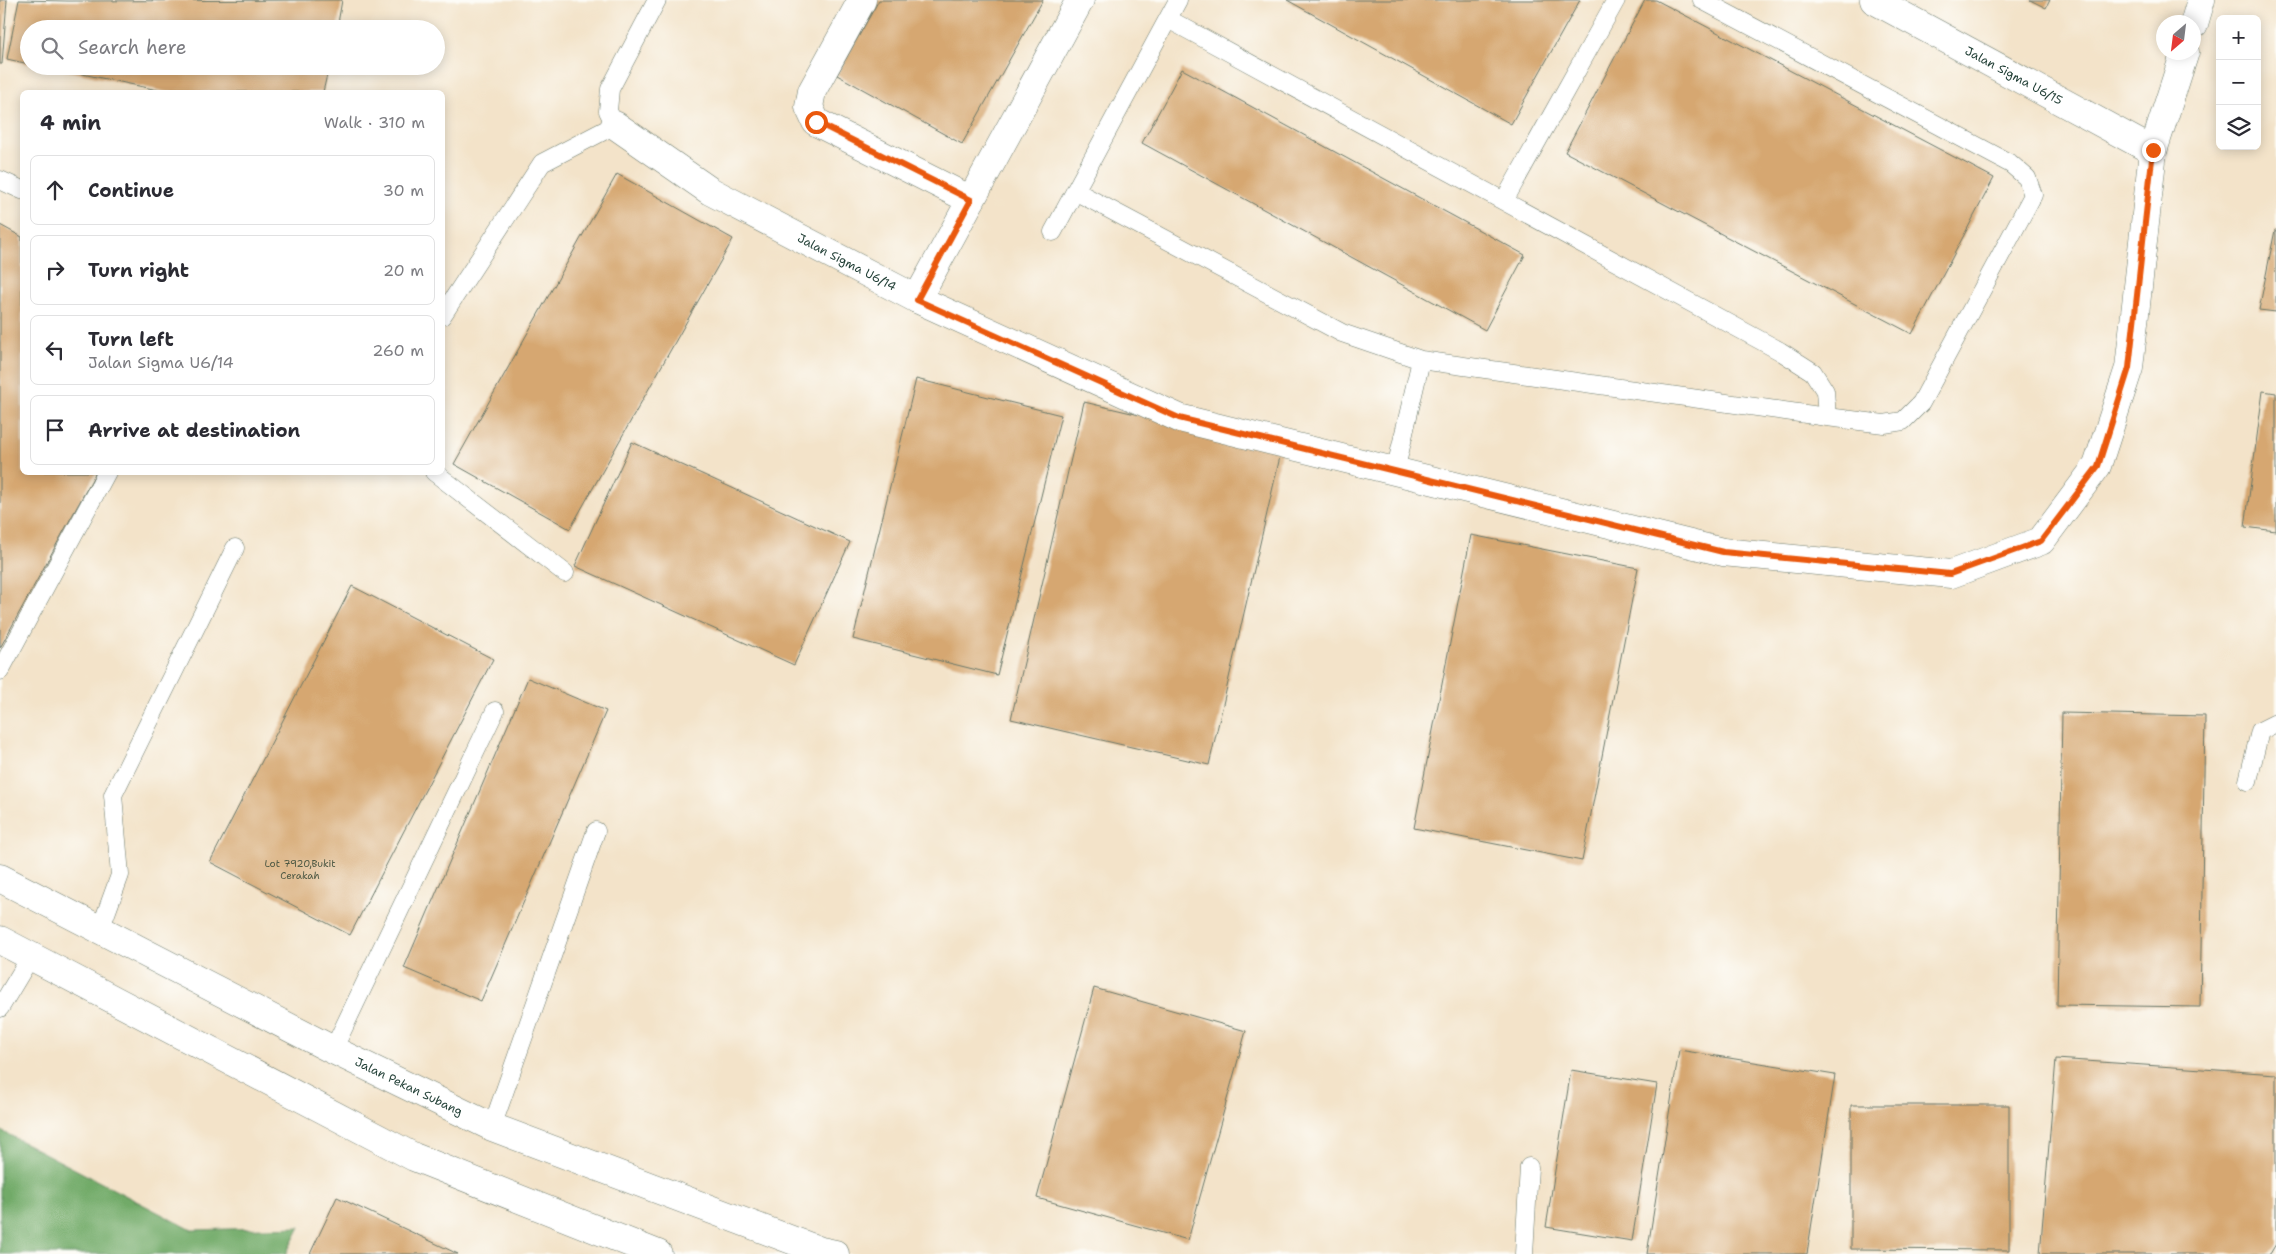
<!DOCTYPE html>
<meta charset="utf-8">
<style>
:root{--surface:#fff;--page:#f2f2f3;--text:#2b2b33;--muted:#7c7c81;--line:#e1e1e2}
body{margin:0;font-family:"Shantell Sans",sans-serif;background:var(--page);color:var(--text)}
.controls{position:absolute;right:15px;top:15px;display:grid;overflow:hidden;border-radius:8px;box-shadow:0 2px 12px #0003}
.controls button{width:45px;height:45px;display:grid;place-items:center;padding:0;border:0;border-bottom:1px solid var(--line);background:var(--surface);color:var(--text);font:25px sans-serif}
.compass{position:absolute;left:2156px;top:15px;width:45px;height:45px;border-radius:50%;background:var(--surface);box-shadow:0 2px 12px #0003;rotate:208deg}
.stop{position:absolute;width:15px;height:15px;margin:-11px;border:4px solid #ea580c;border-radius:50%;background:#fff}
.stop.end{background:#ea580c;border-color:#fff;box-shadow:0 1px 5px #0008}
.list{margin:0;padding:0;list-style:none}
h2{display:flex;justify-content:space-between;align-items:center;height:65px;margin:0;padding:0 20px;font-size:21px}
h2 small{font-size:16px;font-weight:400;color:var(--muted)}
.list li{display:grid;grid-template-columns:32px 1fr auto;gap:15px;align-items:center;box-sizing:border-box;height:70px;margin:0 10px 10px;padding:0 10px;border:1px solid var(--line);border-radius:8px}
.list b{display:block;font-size:19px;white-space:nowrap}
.list p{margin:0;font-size:16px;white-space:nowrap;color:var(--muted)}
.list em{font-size:16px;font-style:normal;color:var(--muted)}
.icon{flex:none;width:28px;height:28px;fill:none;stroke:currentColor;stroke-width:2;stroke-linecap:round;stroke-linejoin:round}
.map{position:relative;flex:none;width:2276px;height:1254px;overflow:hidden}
.search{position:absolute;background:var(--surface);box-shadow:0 2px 12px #0003;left:20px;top:20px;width:425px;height:55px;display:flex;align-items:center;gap:12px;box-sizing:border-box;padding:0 18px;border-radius:28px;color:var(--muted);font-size:19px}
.panel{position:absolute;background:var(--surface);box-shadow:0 2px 12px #0003;left:20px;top:90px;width:425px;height:385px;border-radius:8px}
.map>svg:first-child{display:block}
.forest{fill:#71aa68;stroke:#48744e}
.building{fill:#d6a771}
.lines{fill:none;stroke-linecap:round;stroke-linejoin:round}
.lane-casing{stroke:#697768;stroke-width:19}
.street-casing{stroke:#697768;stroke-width:29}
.secondary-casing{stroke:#697768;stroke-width:29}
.lane{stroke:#fff;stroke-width:18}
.street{stroke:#fff;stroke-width:28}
.secondary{stroke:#fff;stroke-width:28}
.route{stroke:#ea580c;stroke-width:6}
.labels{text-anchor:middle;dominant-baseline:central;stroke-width:4;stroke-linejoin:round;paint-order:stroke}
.number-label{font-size:10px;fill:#4d5843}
.street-label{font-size:12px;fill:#1f3d34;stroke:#fdfcf7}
</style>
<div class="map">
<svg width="2276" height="1254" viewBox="0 0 2276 1254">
<rect width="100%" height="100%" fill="#fdfcf7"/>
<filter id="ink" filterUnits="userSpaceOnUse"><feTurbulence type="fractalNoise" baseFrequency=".02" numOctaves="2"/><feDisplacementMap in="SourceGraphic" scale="10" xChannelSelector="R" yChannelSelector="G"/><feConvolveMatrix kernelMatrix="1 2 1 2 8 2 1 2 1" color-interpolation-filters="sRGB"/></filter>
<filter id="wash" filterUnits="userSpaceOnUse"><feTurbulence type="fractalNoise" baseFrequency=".0096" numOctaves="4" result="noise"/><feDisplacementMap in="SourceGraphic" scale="20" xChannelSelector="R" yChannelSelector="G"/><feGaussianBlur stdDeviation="1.12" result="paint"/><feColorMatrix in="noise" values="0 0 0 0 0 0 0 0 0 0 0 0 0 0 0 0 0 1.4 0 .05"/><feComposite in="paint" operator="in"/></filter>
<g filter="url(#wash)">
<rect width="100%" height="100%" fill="#f3e3c9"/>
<path class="forest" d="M0,1130l192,100 108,-3 -14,27h-286z"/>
<g id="blocks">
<path class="building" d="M0,0h7l-5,64h-2z
M19,0l49,1 274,-1 -5,29h-308v35l-22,-5z
M879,0h164l-81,144 -125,-69z
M1287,0h293l-69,124z
M1645,0h11l338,178 -82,156 -347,-182z
M2030,0h20l-4,8z
M45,66h284l-6,26h-156z
M1182,69l343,186 -40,75 -343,-187z
M617,174l116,65 -163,290 -116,-65z
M0,225l22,12v235h74l-96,176z
M2275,230h1v82l-17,-2z
M916,379l145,36 -64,260 -144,-36z
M2263,391l13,2v138l-31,-4z
M1084,402l198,46 -73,317 -198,-46z
M632,442l218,100 -56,123 -219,-99z
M1471,535l167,33 -56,293 -168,-33z
M352,586l141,73 -143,276 -140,-73z
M528,678l78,33 -125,290 -77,-33z
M2062,713l143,3 -5,291 -143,-2z
M1094,988l152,43 -58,209 -151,-42z
M1679,1050l156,25 -28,179h-160z
M2056,1059l220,15v170l-6,10h-230z
M1571,1070l86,14 -25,157 -86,-14z
M1851,1105h158v145l-158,-1z
M337,1197l121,57h-148z"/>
</g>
</g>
<g filter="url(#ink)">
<use href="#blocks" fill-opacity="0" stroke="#697768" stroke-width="1"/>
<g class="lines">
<g class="lane-casing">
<path id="lane" d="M1168,19l612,332 33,21 12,19 2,26
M0,180l22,10
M1075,191l267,142 79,27 406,57 57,7 19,-3 18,-18 112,-208 -6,-17 -16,-14 -309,-164
M1504,201l112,-201
M1053,232l125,-232
M442,316l100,-153 73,-38 -7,-14 2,-22 47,-89
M434,472l131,101
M1395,472l26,-112
M0,671l107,-199
M2248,781l12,-50 16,-8
M100,930l20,-55 -7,-80 122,-247
M0,1008l31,-52
M333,1050l162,-339
M492,1127l104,-296
M1524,1254l5,-87"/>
</g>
<g class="street-casing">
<g id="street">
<path d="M862,0l-50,91 -3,16 7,15 155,78"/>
<path id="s1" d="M1874,0l279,151"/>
<path d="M2194,24l7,-24"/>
<path id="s2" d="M615,125l95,66 207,108 262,119 544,134 228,22 90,-33 56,-75 32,-98 24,-217 32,-99"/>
<path d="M917,299l163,-299"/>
</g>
</g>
<g class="secondary-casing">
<g id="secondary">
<path id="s3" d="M0,878l333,172 159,77 329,124 14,3"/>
<path d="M0,940l414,217 244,97"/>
</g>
</g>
<use href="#lane" class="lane"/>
<use href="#street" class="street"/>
<use href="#secondary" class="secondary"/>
</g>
</g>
<g class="lines" filter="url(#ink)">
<path class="route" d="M816,122l155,78 -54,100 262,118 544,134 227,22 91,-33 57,-75 31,-98 24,-218"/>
</g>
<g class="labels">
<g class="number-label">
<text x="300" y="863">Lot 7920,Bukit<tspan x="300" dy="12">Cerakah</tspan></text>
</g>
<g class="street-label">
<text stroke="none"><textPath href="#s1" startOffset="159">Jalan Sigma U6/15</textPath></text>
<text stroke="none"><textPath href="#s2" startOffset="270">Jalan Sigma U6/14</textPath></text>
<text stroke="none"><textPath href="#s3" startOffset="459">Jalan Pekan Subang</textPath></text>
</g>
</g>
</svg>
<div class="controls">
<button>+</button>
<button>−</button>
<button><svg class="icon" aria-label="layers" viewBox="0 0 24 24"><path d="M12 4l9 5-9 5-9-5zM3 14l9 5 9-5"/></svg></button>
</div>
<svg class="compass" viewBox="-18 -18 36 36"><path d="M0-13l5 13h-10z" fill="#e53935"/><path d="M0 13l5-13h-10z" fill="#7c7c81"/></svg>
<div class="stop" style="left:816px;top:122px"></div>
<div class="stop end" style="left:2153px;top:150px"></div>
<div class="search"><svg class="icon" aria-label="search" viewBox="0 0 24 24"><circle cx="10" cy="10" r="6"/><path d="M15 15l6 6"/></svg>Search here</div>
<section class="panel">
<h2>4 min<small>Walk · 310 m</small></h2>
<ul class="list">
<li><svg class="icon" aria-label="ahead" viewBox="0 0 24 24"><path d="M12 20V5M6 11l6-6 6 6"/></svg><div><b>Continue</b></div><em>30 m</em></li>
<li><svg class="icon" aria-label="right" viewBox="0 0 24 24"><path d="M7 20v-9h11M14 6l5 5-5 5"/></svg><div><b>Turn right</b></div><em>20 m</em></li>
<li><svg class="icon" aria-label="left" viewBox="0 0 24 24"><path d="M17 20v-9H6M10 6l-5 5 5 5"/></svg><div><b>Turn left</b><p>Jalan Sigma U6/14</p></div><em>260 m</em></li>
<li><svg class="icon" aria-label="arrive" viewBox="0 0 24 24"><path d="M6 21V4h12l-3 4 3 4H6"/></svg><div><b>Arrive at destination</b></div></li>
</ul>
</section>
</div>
